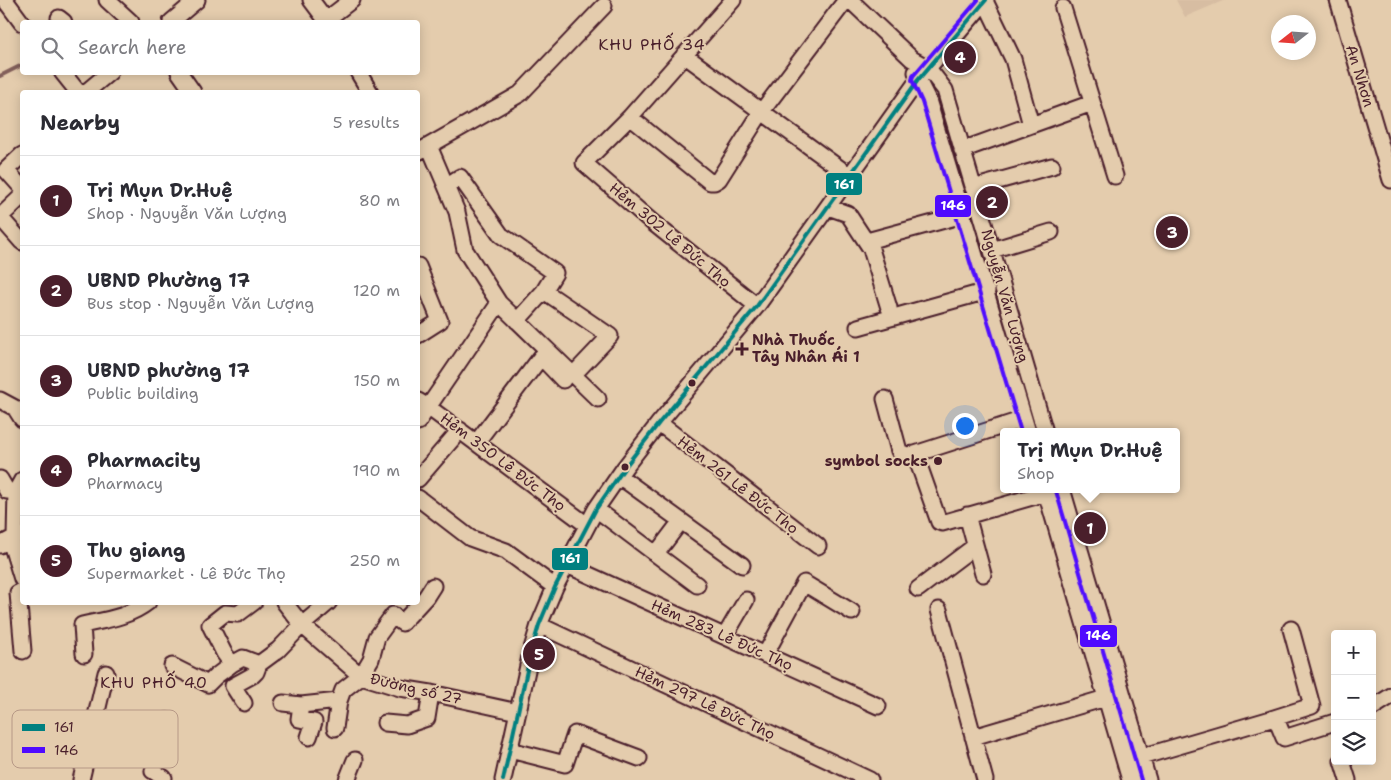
<!DOCTYPE html>
<meta charset="utf-8">
<style>
:root{--surface:#fff;--page:#f2f2f3;--text:#2b2b33;--muted:#7c7c81;--line:#e1e1e2;--accent:#4a1f2b}
body{margin:0;font-family:"Shantell Sans",sans-serif;background:var(--page);color:var(--text)}
.controls{position:absolute;right:15px;bottom:15px;display:grid;overflow:hidden;border-radius:5px;box-shadow:0 2px 12px #0003}
.controls button{width:45px;height:45px;display:grid;place-items:center;padding:0;border:0;border-bottom:1px solid var(--line);background:var(--surface);color:var(--text);font:25px sans-serif}
.compass{position:absolute;left:1271px;top:15px;width:45px;height:45px;border-radius:50%;background:var(--surface);box-shadow:0 2px 12px #0003;rotate:253deg}
.you{position:absolute;left:964px;top:425px;width:18px;height:18px;margin:-12px;border:4px solid #fff;border-radius:50%;background:#1a73e8;box-shadow:0 0 0 8px #1a73e833}
.badge{display:grid;place-items:center;width:32px;height:32px;border-radius:50%;background:var(--accent);color:#fff;font-size:16px;font-weight:700}
.pin{position:absolute;translate:-50% -50%;border:2px solid #fff;box-shadow:0 1px 5px #0006}
.popup{position:absolute;left:1000px;top:428px;width:180px;height:65px;box-sizing:border-box;display:grid;place-content:center;border-radius:5px;background:var(--surface);filter:drop-shadow(0 1px 4px #0005);font-size:16px;white-space:nowrap;color:var(--muted)}
.popup b{font-size:19px;color:var(--text)}
.popup::after{content:'';position:absolute;left:50%;top:100%;margin-left:-10px;border:10px solid transparent;border-top-color:var(--surface)}
.list{margin:0;padding:0;list-style:none}
h2{display:flex;justify-content:space-between;align-items:center;height:65px;margin:0;padding:0 20px;font-size:21px}
h2 small{font-size:16px;font-weight:400;color:var(--muted)}
.list li{display:grid;grid-template-columns:32px 1fr auto;gap:15px;align-items:center;box-sizing:border-box;height:90px;padding:0 20px;border-top:1px solid var(--line)}
.list b{display:block;font-size:19px;white-space:nowrap}
.list p{margin:0;font-size:16px;white-space:nowrap;color:var(--muted)}
.list em{font-size:16px;font-style:normal;color:var(--muted)}
.icon{flex:none;width:28px;height:28px;fill:none;stroke:currentColor;stroke-width:2;stroke-linecap:round;stroke-linejoin:round}
.map{position:relative;flex:none;width:1391px;height:780px;overflow:hidden}
.search{position:absolute;background:var(--surface);box-shadow:0 2px 12px #0003;left:20px;top:20px;width:400px;height:55px;display:flex;align-items:center;gap:12px;box-sizing:border-box;padding:0 18px;border-radius:5px;color:var(--muted);font-size:19px}
.panel{position:absolute;background:var(--surface);box-shadow:0 2px 12px #0003;left:20px;top:90px;width:400px;height:515px;border-radius:5px}
.map>svg:first-child{display:block}
.built{fill:#d7bda2}
.lines{fill:none;stroke-linecap:round;stroke-linejoin:round}
.stream{stroke:#825e5a;stroke-width:4}
.minor-casing{stroke:#4a1f2b;stroke-width:19}
.minor{stroke:#e4ccad;stroke-width:15}
.bus-1-casing{stroke:#e4ccad;stroke-width:8}
.bus-2-casing{stroke:#e4ccad;stroke-width:8}
.bus-1{stroke:#008080;stroke-width:4}
.bus-2{stroke:#4f0aff;stroke-width:4}
.poi-dot{fill:#4a1f2b;stroke:#e4ccad;stroke-width:2}
.labels{text-anchor:middle;dominant-baseline:central;stroke-width:4;stroke-linejoin:round;paint-order:stroke}
.street-label{font-size:15px;fill:#4a1f2b;stroke:#e4ccad}
.poi-label{font-size:15px;font-weight:bold;fill:#4a1f2b;stroke:#e4ccad;text-anchor:start}
.neighbourhood-label{font-size:16px;letter-spacing:1px;fill:#4a1f2b;stroke:#e4ccad}
.key{fill:#e4ccad;stroke:#b69886;stroke-width:1}
.key-label{font-size:14px;fill:#4a1f2b}
.line-badge{stroke:#e4ccad;stroke-width:2}
.badge-label{font-size:14px;text-anchor:middle;font-weight:bold;fill:#fff}
</style>
<div class="map">
<svg width="1391" height="780" viewBox="0 0 1391 780">
<rect width="100%" height="100%" fill="#e4ccad"/>
<filter id="ink" filterUnits="userSpaceOnUse"><feTurbulence type="fractalNoise" baseFrequency=".02" numOctaves="2"/><feDisplacementMap in="SourceGraphic" scale="10" xChannelSelector="R" yChannelSelector="G"/><feConvolveMatrix kernelMatrix="1 2 1 2 8 2 1 2 1" color-interpolation-filters="sRGB"/></filter>
<g filter="url(#ink)">
<path class="built" d="M1176,0h49l-40,17z"/>
<g class="lines">
<path class="stream" d="M0,76l22,-11"/>
<g class="minor-casing">
<path id="minor" d="M5,0l17,23
M107,0l24,22
M311,0l15,20
M733,0l-103,117 -46,46 68,59 105,84
M850,0l62,59 16,9 17,22 100,342
M1338,0l53,180
M985,1l28,58 18,66
M1063,8l52,168
M59,18l5,4
M171,22l26,-22
M328,22l-2,-2 26,-20
M684,55l166,121
M62,72l16,20
M179,72l14,20
M358,72l12,20
M916,72l2,8 10,20 100,332
M86,92l24,-20
M630,117l80,65h4l5,-3 43,-68 84,-111
M429,146l28,66 8,38 34,53 99,96
M962,150l130,-47
M418,152l102,-58 84,-88
M22,155l-16,15 16,18
M446,186l14,-9 41,58 54,38 -11,18 -27,30
M973,188l79,-22
M22,196l-22,21 22,25
M828,207l20,7 23,35 18,59
M867,241l96,-26
M992,250l59,-18
M418,266l22,55 -22,14
M544,291l66,45 -37,39
M858,327l129,-36
M885,399l14,52 7,4 9,-1 109,-35
M0,400l15,8 7,11
M418,401l10,6 159,118
M418,422l81,-119
M659,423l159,123
M476,443l65,-86 22,23
M915,454l24,68 3,1 104,-30
M619,476l123,89
M0,479l7,12h9l6,3
M418,479l42,-49
M1045,489l85,291
M1062,489l86,291
M418,498l52,40 36,13 49,36
M596,509l101,76
M967,515l16,59
M10,540l12,39
M0,545l15,-8 1,-46 6,-11
M656,554l25,-33
M567,565l311,141
M918,589l57,-43
M22,591l-4,2 5,58
M284,602l18,23 59,51 39,12 31,5 87,19
M939,610l46,170
M539,625l331,155
M725,636l21,-36
M84,654l-2,-29c23,-5 47,-8 66,-23
M765,655l39,-72 48,29
M232,664l11,-6 16,6
M172,666l36,18 8,-8 16,-12 -8,-11 -14,-28 15,-12 13,1 16,-12
M244,703l-11,-17 20,-11 3,-3 3,-8 19,-14 24,-25 27,-23
M283,703l18,2 38,-4
M301,705l-2,14 15,3 -5,15
M1372,708l19,-12
M1271,719l41,-13 -21,-77
M385,723l22,2 20,-7 4,-25
M335,728l4,-27 4,-11 18,-14 10,-17 6,-22 16,-22 9,8 24,-26 7,-11
M973,737l143,-42
M510,750l55,14 10,-30 64,24
M1141,757l130,-38 6,2 7,17 51,-16
M1342,761l6,19
M81,780l25,-107
M163,780l1,-2 -11,-7 14,-50
M347,780l8,-20
M503,780l28,-128 8,-27 16,-38 41,-78 29,-42 34,-44 98,-117 161,-226 68,-80"/>
</g>
<use href="#minor" class="minor"/>
<g class="bus-1-casing">
<path id="bus-1" d="M503,780l28,-128 8,-27 16,-38 41,-78 29,-42 34,-44 98,-117 161,-226 68,-80"/>
</g>
<g class="bus-2-casing">
<path id="bus-2" d="M978,0l-65,76 -1,4 10,22 99,330
M1056,491l85,289"/>
</g>
<use href="#bus-1" class="bus-1"/>
<use href="#bus-2" class="bus-2"/>
</g>
</g>
<g class="poi-dot">
<path d="M739.5 341.5h5v5h5v5h-5v5h-5v-5h-5v-5h5z"/>
<circle cx="692" cy="383" r="4.5"/>
<circle cx="938" cy="461" r="5"/>
<circle cx="625" cy="467" r="4.5"/>
</g>
<g class="labels">
<g class="street-label">
<text transform="translate(1360 76) rotate(73)">An Nhơn</text>
<text transform="translate(670 235) rotate(40)">Hẻm 302 Lê Đức Thọ</text>
<text transform="translate(1005 296) rotate(74)">Nguyễn Văn Lượng</text>
<text transform="translate(503 462) rotate(37)">Hẻm 350 Lê Đức Thọ</text>
<text transform="translate(738 485) rotate(38)">Hẻm 261 Lê Đức Thọ</text>
<text transform="translate(722 635) rotate(24)">Hẻm 283 Lê Đức Thọ</text>
<text transform="translate(416 689) rotate(13)">Đường số 27</text>
<text transform="translate(705 703) rotate(25)">Hẻm 297 Lê Đức Thọ</text>
</g>
<g class="poi-label">
<text x="752" y="340">Nhà Thuốc<tspan x="752" dy="17">Tây Nhân Ái 1</tspan></text>
<text x="928" y="461" text-anchor="end">symbol socks</text>
</g>
<g class="neighbourhood-label">
<text x="652" y="44">KHU PHỐ 34</text>
<text x="154" y="682">KHU PHỐ 40</text>
</g>
</g>
<rect x="12" y="710" width="166" height="58" rx="8" class="key"/>
<rect x="22" y="724" width="23" height="7" fill="#008080"/>
<rect x="22" y="747" width="23" height="6" fill="#4f0aff"/>
<g class="key-label">
<text x="54" y="732">161</text>
<text x="54" y="755">146</text>
</g>
<g class="line-badge">
<rect x="825" y="172" width="38" height="24" rx="5" fill="#008080"/>
<rect x="934" y="194" width="38" height="24" rx="5" fill="#4f0aff"/>
<rect x="551" y="547" width="38" height="24" rx="5" fill="#008080"/>
<rect x="1079" y="624" width="39" height="24" rx="5" fill="#4f0aff"/>
</g>
<g class="badge-label">
<text x="844" y="189">161</text>
<text x="953" y="210">146</text>
<text x="570" y="563">161</text>
<text x="1098" y="640">146</text>
</g>
</svg>
<div class="controls">
<button>+</button>
<button>−</button>
<button><svg class="icon" aria-label="layers" viewBox="0 0 24 24"><path d="M12 4l9 5-9 5-9-5zM3 14l9 5 9-5"/></svg></button>
</div>
<svg class="compass" viewBox="-18 -18 36 36"><path d="M0-13l5 13h-10z" fill="#e53935"/><path d="M0 13l5-13h-10z" fill="#7c7c81"/></svg>
<div class="you"></div>
<div class="pin badge" style="left:1090px;top:528px">1</div>
<div class="popup"><b>Trị Mụn Dr.Huệ</b>Shop</div>
<div class="pin badge" style="left:992px;top:202px">2</div>
<div class="pin badge" style="left:1172px;top:232px">3</div>
<div class="pin badge" style="left:960px;top:57px">4</div>
<div class="pin badge" style="left:539px;top:654px">5</div>
<div class="search"><svg class="icon" aria-label="search" viewBox="0 0 24 24"><circle cx="10" cy="10" r="6"/><path d="M15 15l6 6"/></svg>Search here</div>
<section class="panel">
<h2>Nearby<small>5 results</small></h2>
<ul class="list">
<li><span class="badge">1</span><div><b>Trị Mụn Dr.Huệ</b><p>Shop · Nguyễn Văn Lượng</p></div><em>80 m</em></li>
<li><span class="badge">2</span><div><b>UBND Phường 17</b><p>Bus stop · Nguyễn Văn Lượng</p></div><em>120 m</em></li>
<li><span class="badge">3</span><div><b>UBND phường 17</b><p>Public building</p></div><em>150 m</em></li>
<li><span class="badge">4</span><div><b>Pharmacity</b><p>Pharmacy</p></div><em>190 m</em></li>
<li><span class="badge">5</span><div><b>Thu giang</b><p>Supermarket · Lê Đức Thọ</p></div><em>250 m</em></li>
</ul>
</section>
</div>
